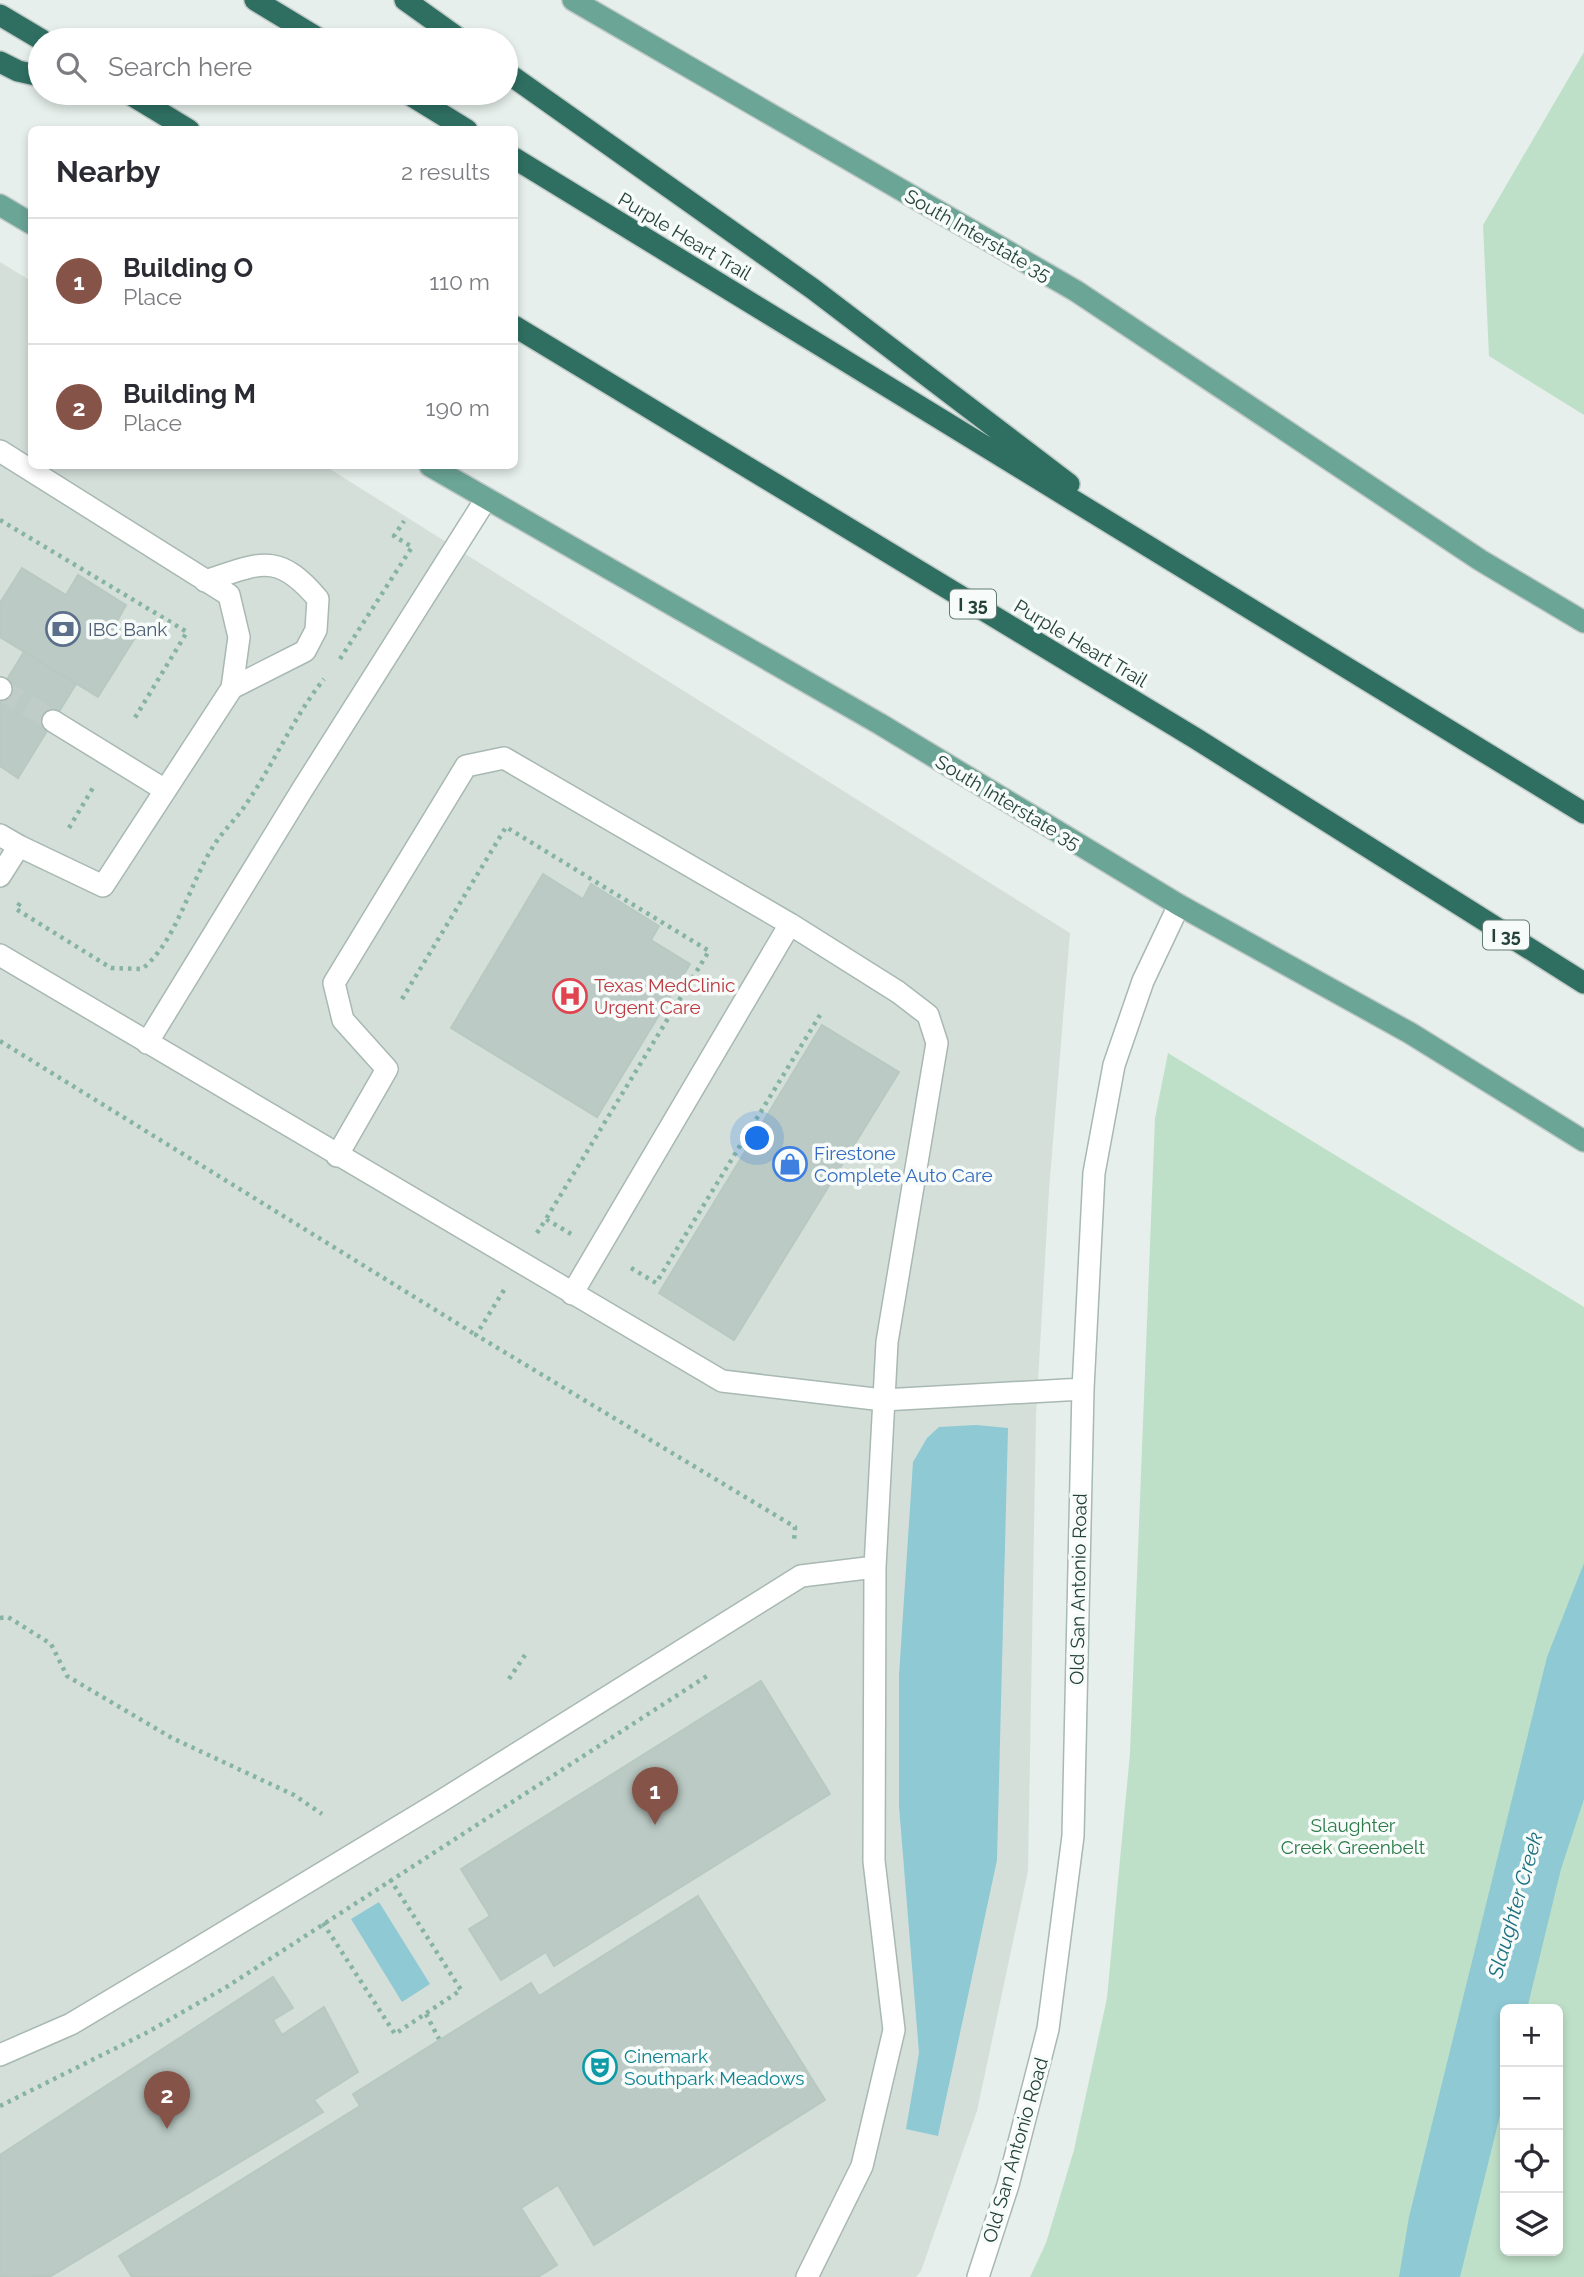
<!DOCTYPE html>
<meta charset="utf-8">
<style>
:root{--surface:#fff;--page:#f2f2f3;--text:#2b2b33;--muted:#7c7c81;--line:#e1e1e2;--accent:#855347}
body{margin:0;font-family:Raleway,sans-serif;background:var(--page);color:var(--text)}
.controls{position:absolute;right:21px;bottom:21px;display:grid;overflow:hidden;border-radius:10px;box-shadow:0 4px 10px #0003}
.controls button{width:63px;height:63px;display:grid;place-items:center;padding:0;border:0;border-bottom:2px solid var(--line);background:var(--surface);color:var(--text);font:35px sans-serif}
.you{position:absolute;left:758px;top:1139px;width:24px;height:24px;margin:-18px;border:5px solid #fff;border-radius:50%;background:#1a73e8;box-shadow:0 0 0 10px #1a73e833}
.badge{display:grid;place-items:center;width:46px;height:46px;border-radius:50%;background:var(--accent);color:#fff;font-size:23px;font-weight:700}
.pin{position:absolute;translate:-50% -58px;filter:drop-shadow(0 2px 4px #0008)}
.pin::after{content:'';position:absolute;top:37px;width:24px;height:21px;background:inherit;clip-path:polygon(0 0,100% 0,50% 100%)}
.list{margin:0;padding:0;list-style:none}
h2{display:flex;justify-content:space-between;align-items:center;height:91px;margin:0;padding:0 28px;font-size:30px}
h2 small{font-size:23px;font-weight:400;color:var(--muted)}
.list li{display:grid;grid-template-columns:46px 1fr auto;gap:21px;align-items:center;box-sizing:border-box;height:126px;padding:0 28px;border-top:2px solid var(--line)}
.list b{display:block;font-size:26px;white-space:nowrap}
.list p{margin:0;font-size:23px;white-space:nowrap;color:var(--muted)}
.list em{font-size:23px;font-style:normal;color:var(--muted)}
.icon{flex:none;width:38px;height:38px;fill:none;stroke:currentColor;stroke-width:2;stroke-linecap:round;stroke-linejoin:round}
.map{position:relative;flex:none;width:1584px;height:2277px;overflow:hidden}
.search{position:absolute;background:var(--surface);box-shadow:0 4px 10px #0003;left:28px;top:28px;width:490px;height:77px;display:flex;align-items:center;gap:18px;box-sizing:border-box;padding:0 24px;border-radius:38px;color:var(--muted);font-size:26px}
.panel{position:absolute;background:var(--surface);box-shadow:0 4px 10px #0003;left:28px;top:126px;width:490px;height:343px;border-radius:10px}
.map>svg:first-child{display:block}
.built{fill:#d4dfda}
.green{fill:#bfe0c8;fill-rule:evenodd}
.water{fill:#8ec9d4}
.building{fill:#bbcac4;stroke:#b8c9c2;stroke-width:2}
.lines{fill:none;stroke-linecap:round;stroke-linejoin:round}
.minor-tunnel{stroke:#bfccc8;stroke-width:21;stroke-dasharray:21 10;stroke-linecap:butt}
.minor-casing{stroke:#a8b8b2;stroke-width:24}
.major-casing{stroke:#c2cac8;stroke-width:24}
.highway-casing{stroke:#c2cac8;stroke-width:24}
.path{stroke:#86b3a5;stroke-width:4.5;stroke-dasharray:3.5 5;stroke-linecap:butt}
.minor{stroke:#fff;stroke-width:21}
.major{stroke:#6aa596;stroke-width:21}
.highway{stroke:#2f6f62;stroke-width:21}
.labels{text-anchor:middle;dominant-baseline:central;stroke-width:7;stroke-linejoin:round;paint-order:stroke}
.shield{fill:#f7fbf9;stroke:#637a73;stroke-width:2}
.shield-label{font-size:18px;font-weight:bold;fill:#24423a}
.street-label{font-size:19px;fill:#24423a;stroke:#f7fbf9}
.service-label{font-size:19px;fill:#4e5e75;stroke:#f7fbf9;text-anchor:start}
.health-label{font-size:19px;fill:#be3a42;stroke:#f7fbf9;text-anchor:start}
.shop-label{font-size:19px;fill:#366cbe;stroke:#f7fbf9;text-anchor:start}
.park-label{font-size:19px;fill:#2d7a4b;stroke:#f7fbf9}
.culture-label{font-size:19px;fill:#0d838f;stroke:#f7fbf9;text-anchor:start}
.water-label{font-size:21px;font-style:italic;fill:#1c6f80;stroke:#f7fbf9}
</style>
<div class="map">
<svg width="1584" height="2277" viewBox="0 0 1584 2277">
<rect width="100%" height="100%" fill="#e6efeb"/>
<path class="built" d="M0,262l31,19 1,185h293l745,467 -21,257 -13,226 -8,455 -51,240 -56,160 -5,6h-916z"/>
<path class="green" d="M1584,52v363l-95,-59 -6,-131z
M1168,1053l416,254v970h-554l16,-34 28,-93 33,-152 23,-245 25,-635zM1505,2009h53v242h-53z"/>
<path class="water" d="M976,1425l32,3 -11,432 -59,276 -32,-7 13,-76 -20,-247v-131l14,-213 14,-24 12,-11z
M1584,1563v236l-23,70 -34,140h-22v86l-45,182h-61l10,-60 138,-560z
M379,1902l51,82 -28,18 -51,-83z"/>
<path class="building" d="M22,568l44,27 12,-20 48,30 -10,18 20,13 -38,61 -98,-60v-34z
M24,652l52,32 -58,94 -18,-12v-75z
M543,874l40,25 8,-15 68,42 -8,14 39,24 -93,153 -146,-89z
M822,1025l77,47 -165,268 -75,-47z
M761,1681l69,113 -276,172 -8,-14 -45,28 -32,-51 21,-13 -29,-47z
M698,1896l127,204 -231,145 -36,-60 -37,23 36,57 -19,12h-406l-13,-21 241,-150 -7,-12 178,-111 8,13z
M273,1977l20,31 -20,12 9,15 42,-28 34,65 -44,28 9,12 -272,164 -51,1v-122z"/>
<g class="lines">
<path class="minor-tunnel" d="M1,689l52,32"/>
<g class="minor-casing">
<path id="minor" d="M0,451l229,144 10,42 -7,51 -129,198 -84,-40 -19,30
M205,581c54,-17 72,-31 113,18l-2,31 -11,21 -73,37
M0,688l1,1
M53,721l112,69
M0,835l19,11
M0,955l722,426 161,19 200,-11
M147,1043l155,-253 184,-291
M572,1294l218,-370
M0,2055l71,-31 114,-68 253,-153 363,-227 74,-9 12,-225 50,-299 -9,-28 -30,-23 -108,-68 -286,-166 -38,8 -132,217 9,37 44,49 -50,87
M807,2277l55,-111 32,-136 -20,-169 1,-294
M978,2277l30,-92 40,-156 25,-193 10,-447 11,-216 20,-108 29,-84 36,-76"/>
</g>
<g class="major-casing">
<path id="major" d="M573,0l503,291 404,269 104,62
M0,205l32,19
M430,466l450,258 299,181 231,128 174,108"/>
</g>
<g class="highway-casing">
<path id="highway" d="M255,0l66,40
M405,0l56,40
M0,15l42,25
M0,62l18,9 22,5
M506,72l307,217 256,195
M128,93l61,37
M407,93l60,37
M514,158l1070,655
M514,326l681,412 389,245"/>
</g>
<path class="path" d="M0,520l187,112 -54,89
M340,659l72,-112 -18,-11 10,-15
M69,828l25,-42
M20,903l-4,6 95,59 31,1c35,-28 47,-85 72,-124 9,-14 21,-25 30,-38 29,-41 48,-88 80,-128
M402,999l104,-172 203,124 -163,268
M0,1041l476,294
M537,1233l9,-14 25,15
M631,1268l25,15 164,-268
M504,1290l-28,45 319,192 -1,15
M0,1618l8,-1 43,27 16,32 105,62 122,57 28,19
M509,1679l16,-24
M323,1923l72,111 66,-44 -71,-111
M426,2014l13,25
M0,2106l148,-74 80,-46 482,-312"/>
<use href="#minor" class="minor"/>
<use href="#major" class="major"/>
<use href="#highway" class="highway"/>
</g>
<defs>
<g id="bank-ring" transform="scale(1.75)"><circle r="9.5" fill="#f7fbf9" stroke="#5c6f8a" stroke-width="1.5"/><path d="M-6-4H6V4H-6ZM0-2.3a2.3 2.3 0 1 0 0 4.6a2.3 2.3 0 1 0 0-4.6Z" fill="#5c6f8a"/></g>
<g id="hospital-ring" transform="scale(1.75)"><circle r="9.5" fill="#f7fbf9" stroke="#e0444e" stroke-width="1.5"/><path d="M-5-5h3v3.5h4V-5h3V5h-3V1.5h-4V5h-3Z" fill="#e0444e"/></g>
<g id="shop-ring" transform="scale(1.75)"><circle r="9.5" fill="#f7fbf9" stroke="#3f7fe0" stroke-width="1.5"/><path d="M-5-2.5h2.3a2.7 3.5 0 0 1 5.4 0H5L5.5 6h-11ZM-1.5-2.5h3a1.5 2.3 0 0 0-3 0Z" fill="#3f7fe0"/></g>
<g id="theatre-ring" transform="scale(1.75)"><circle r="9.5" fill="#f7fbf9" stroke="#0f9aa8" stroke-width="1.5"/><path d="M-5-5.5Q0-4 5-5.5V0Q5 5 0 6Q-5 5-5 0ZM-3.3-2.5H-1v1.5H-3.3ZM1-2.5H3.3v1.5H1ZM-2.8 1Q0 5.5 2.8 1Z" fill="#0f9aa8"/></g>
</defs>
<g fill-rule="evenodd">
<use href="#bank-ring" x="63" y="629"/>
<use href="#hospital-ring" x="570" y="996"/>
<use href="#shop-ring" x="790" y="1164"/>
<use href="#theatre-ring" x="600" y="2067"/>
</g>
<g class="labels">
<g class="shield">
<rect x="950" y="589.5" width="46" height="29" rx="5"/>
<rect x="1483" y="920.5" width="46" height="29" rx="5"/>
</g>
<g class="shield-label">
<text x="973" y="604">I 35</text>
<text x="1506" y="935">I 35</text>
</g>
<g class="street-label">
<text transform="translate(978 235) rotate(30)">South Interstate 35</text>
<text transform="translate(685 236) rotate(31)">Purple Heart Trail</text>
<text transform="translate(1081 643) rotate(31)">Purple Heart Trail</text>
<text transform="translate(1008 802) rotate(31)">South Interstate 35</text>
<text transform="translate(1078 1589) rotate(-89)">Old San Antonio Road</text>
<text transform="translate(1015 2150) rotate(-74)">Old San Antonio Road</text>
</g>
<g class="service-label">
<text x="88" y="629">IBC Bank</text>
</g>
<g class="health-label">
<text x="594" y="985">Texas MedClinic<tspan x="594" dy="22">Urgent Care</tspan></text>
</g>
<g class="shop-label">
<text x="814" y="1153">Firestone<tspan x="814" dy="22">Complete Auto Care</tspan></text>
</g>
<g class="park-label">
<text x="1353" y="1825">Slaughter<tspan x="1353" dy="22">Creek Greenbelt</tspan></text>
</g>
<g class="culture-label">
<text x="624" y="2056">Cinemark<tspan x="624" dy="22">Southpark Meadows</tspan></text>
</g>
<g class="water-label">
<text transform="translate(1515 1905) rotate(-74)">Slaughter Creek</text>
</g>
</g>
</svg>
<div class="controls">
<button>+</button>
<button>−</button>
<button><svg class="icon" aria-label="locate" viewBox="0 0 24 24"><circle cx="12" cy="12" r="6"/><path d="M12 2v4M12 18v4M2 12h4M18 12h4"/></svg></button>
<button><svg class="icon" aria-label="layers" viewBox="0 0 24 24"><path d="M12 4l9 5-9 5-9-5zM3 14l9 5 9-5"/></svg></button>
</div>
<div class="you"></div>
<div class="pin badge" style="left:655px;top:1825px">1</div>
<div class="pin badge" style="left:167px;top:2129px">2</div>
<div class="search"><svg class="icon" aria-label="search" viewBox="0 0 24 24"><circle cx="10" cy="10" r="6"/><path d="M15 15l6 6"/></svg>Search here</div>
<section class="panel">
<h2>Nearby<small>2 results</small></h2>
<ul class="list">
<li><span class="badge">1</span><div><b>Building O</b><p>Place</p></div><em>110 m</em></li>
<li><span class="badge">2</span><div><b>Building M</b><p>Place</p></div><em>190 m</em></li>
</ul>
</section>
</div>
